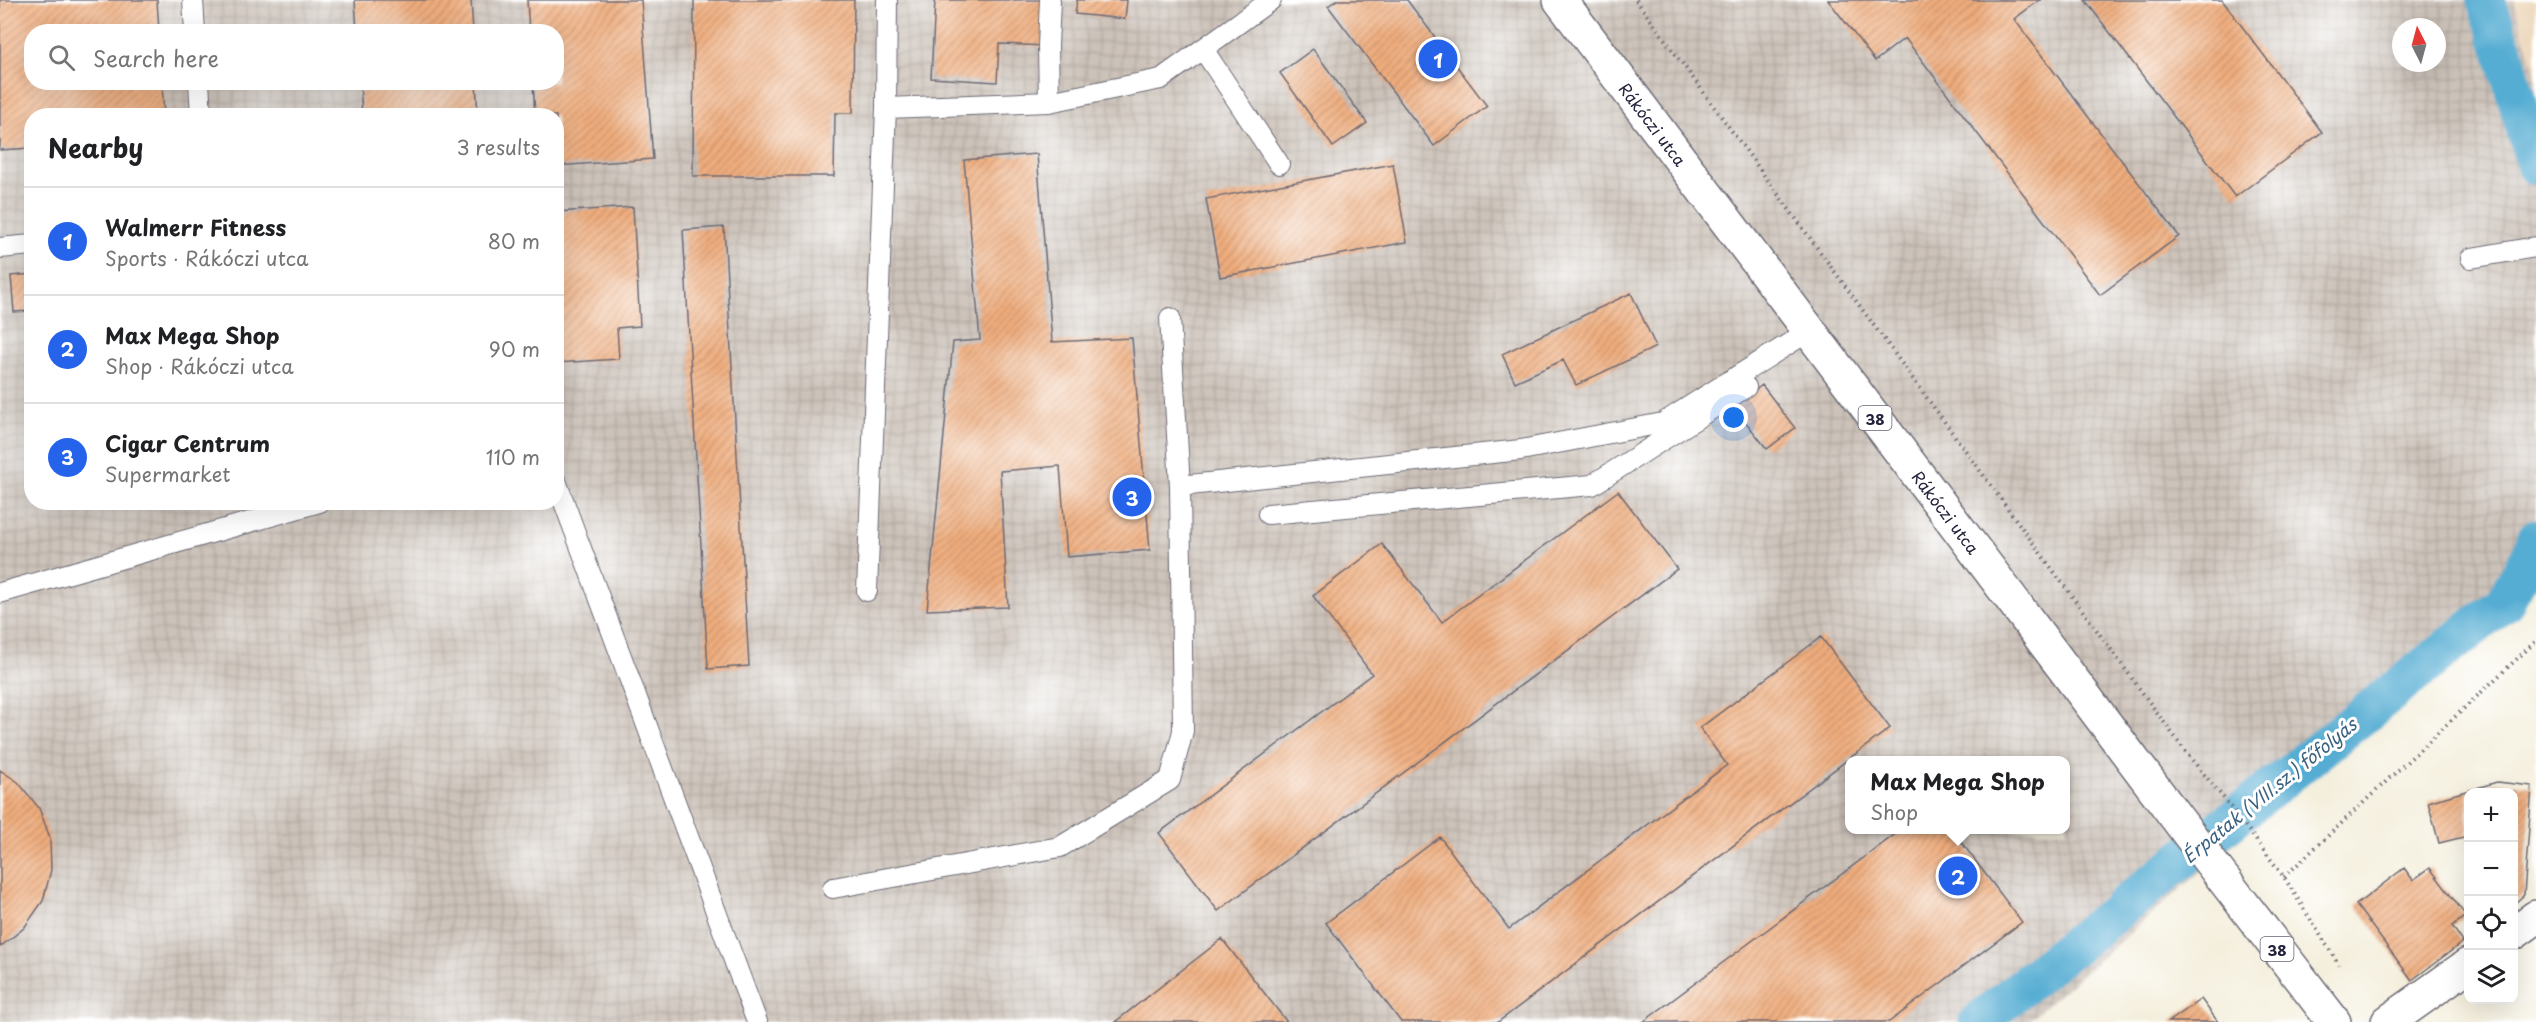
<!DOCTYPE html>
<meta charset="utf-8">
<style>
:root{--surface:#fff;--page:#f6f6f6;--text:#202124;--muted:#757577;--line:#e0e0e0;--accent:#2563eb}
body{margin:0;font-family:"Playpen Sans",sans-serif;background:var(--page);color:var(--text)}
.controls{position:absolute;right:18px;bottom:18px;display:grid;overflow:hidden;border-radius:12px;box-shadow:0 6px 24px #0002}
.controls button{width:54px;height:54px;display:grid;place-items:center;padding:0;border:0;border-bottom:2px solid var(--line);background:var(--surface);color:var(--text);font:30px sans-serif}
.compass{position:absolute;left:2392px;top:18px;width:54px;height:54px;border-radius:50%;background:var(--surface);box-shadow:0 6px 24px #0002;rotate:354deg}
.you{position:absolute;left:1734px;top:418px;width:21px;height:21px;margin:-15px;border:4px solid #fff;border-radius:50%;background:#1a73e8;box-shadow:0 0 0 9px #1a73e833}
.badge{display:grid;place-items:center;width:39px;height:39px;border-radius:50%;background:var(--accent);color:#fff;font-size:20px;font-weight:700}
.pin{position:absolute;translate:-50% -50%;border:3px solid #fff;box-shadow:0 2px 6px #0006}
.popup{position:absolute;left:1845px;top:756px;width:225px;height:78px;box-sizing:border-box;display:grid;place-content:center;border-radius:12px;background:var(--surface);filter:drop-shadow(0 2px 4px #0005);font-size:20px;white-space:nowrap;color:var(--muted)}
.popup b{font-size:22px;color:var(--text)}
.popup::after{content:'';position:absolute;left:50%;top:100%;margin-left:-12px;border:12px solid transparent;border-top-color:var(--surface)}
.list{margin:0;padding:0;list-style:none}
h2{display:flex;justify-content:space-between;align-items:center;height:78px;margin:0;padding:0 24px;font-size:26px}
h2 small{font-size:20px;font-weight:400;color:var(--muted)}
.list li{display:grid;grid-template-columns:39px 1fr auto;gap:18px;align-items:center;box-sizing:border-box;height:108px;padding:0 24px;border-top:2px solid var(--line)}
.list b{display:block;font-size:22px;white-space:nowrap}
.list p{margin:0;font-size:20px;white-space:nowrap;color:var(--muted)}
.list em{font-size:20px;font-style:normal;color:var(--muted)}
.icon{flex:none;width:33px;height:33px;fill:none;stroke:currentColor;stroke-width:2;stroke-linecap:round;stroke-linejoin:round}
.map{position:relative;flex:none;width:2536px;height:1022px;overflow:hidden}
.search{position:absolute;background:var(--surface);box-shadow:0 6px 24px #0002;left:24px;top:24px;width:540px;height:66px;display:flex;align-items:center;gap:15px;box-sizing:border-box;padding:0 21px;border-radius:24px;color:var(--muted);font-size:22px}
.panel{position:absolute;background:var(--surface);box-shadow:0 6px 24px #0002;left:24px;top:108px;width:540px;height:402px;border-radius:24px}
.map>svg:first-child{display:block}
.built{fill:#edd7bb}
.industrial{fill:url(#industrial-grid);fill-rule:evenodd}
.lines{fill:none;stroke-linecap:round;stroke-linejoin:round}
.canal{stroke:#57add3;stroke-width:39}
.building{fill:url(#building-hatch)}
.lane-casing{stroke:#6c6a74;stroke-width:22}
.street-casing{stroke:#6c6a74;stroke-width:36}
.primary-casing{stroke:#6c6a74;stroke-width:36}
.path{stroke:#6c6a74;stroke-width:4;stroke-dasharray:1.5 4.5;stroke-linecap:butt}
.lane{stroke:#fff;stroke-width:20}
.street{stroke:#fff;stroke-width:33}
.primary{stroke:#fff;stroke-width:33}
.labels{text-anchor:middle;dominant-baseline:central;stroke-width:6;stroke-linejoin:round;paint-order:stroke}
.shield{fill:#fff;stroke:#646476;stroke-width:1.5}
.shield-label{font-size:15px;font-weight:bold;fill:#22223b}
.street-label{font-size:16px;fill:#22223b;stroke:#fff}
.water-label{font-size:18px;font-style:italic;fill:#3a617f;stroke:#fff}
</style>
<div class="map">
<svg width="2536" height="1022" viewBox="0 0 2536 1022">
<defs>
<pattern id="industrial-grid" width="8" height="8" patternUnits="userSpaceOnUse" patternTransform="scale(1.5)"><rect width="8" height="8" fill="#ccc2b9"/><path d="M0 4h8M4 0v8" fill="none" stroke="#afa6a0"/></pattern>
<pattern id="building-hatch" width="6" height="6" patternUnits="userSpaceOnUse" patternTransform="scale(1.5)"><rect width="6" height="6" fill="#f0ad7d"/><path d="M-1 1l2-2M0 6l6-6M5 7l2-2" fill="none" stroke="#c28c68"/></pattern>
</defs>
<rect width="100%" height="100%" fill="#fff"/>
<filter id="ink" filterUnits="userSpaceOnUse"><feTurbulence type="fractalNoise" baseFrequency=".0167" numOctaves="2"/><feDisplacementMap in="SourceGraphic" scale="12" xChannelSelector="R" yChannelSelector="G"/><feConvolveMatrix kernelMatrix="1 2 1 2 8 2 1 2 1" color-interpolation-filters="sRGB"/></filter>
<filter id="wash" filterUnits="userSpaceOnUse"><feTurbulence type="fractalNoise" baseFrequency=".008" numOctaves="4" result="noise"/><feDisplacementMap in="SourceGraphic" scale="24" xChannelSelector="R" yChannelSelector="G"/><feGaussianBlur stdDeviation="1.35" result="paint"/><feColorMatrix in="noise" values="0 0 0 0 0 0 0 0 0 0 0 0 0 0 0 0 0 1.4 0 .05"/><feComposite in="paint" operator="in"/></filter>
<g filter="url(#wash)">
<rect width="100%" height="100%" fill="#f4efdd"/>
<path class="built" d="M2514,0h22v75z"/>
<path class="industrial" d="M0,0h2514l22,75v513l-331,280 -178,154h-2027zM2401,27h36v36h-36zM32,32h524v50h-524zM32,116h524v386h-524zM1850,760h216v70h-216z"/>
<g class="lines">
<path class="canal" d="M2486,0l17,50 33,116
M1978,1022l526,-419 29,-52 3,-12"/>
</g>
<g id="blocks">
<path class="building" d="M0,0h157l2,32h-127v50h130l2,34h-132v32l-32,2z
M355,0h116l2,32h-116z
M527,0h114l12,159 -97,7v-50h-21l-2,-34h23v-50h-27z
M694,0h160l-1,113h-18l-1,63h-141z
M935,0h115l-2,46 -49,-2 -2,38 -66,-4z
M1077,0h50l-2,19 -50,-5z
M1337,0h70l80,106 -53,40 -106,-140z
M1828,0h212l-26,19 165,217 -79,59 -195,-257 -30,23z
M2085,0h137l100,132 -87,65z
M1313,49l54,74 -34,24 -53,-74z
M360,82h116l2,34h-116z
M1037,154l15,188 80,-4 18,212 -83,7 -7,-91 -60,5 8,136 -81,3 26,-268 27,-2 -16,-180z
M1393,164l14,78 -187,35 -14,-78z
M633,207l7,119 -23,2 2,31 -63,4v-151z
M724,227l25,439 -41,3 -25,-439z
M32,274v37l-18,1 -3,-36z
M1631,293l25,54 -80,38 -13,-25 -48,22 -13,-28z
M1762,385l33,43 -28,21 -33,-42z
M1618,491l59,78 -459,342 -59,-78 213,-159 -59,-78 69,-52 60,78z
M1821,637l69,91 -392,294h-97l-75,-99 114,-86 69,92 218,-164 -27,-37z
M0,770l18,12 21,26 11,30 1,32 -8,31 -19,27 -24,19z
M2497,782l35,4 -8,109 -10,9v-112h-46v44l-29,7 -11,-41z
M1901,830h51l70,92 -133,100h-246z
M2404,868l9,12 17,-12 36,48 -14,10 11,16 -51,38 -56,-75z
M1222,939l65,83h-172z
M2201,999l17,23h-49z"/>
</g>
</g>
<g filter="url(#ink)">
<use href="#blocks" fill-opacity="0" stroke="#6c6a74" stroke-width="1.5"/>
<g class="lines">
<g class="lane-casing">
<path id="lane" d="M193,0l2,32
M1203,49l76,115
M199,82l2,34
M1049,102l-1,-56 2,-46
M886,108l163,-6 112,-23 110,-79
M0,248l32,-3
M2471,258l65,-11
M556,481l201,541
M1180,486l341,-36 142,-27 146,-92
M1268,514l324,-29 154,-98
M867,591l19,-483 1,-108
M0,593l320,-91
M833,888l227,-41 110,-67 13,-49 -3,-245 -10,-168"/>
</g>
<g class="street-casing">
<path id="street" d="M2514,933l22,-16
M2388,1022l80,-57"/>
</g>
<g class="primary-casing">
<path id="primary" d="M1560,0l631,837 143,185"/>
</g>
<path class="path" d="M1636,0l552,755 39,47 57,75 55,88
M2284,877l252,-236"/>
<use href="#lane" class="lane"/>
<use href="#street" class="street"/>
<use href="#primary" class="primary"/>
</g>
</g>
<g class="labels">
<g class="shield">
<rect x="1858.5" y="406" width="33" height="24" rx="4.5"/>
<rect x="2260.5" y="937" width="33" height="24" rx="4.5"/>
</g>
<g class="shield-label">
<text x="1875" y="418">38</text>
<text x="2277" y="949">38</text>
</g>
<g class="street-label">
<text transform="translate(1653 124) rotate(53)">Rákóczi utca</text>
<text transform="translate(1946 512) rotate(53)">Rákóczi utca</text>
</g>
<g class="water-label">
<text transform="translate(2269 790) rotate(-39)">Érpatak (VIII.sz.) főfolyás</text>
</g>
</g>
</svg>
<div class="controls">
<button>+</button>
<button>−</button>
<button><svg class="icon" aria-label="locate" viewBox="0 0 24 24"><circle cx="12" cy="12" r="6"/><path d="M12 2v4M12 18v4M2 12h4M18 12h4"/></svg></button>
<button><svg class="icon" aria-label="layers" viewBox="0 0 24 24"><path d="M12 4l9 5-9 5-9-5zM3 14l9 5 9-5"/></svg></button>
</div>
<svg class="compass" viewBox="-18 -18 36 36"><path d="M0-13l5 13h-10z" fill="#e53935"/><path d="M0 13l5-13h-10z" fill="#757577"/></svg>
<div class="you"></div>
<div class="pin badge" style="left:1438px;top:59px">1</div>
<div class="pin badge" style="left:1958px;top:876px">2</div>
<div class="popup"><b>Max Mega Shop</b>Shop</div>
<div class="pin badge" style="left:1132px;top:497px">3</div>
<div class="search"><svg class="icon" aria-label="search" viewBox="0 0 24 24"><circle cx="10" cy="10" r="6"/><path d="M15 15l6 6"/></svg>Search here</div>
<section class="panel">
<h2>Nearby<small>3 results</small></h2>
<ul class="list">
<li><span class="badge">1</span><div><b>Walmerr Fitness</b><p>Sports · Rákóczi utca</p></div><em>80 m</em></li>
<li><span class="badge">2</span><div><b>Max Mega Shop</b><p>Shop · Rákóczi utca</p></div><em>90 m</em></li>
<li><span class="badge">3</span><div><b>Cigar Centrum</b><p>Supermarket</p></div><em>110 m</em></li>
</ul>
</section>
</div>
